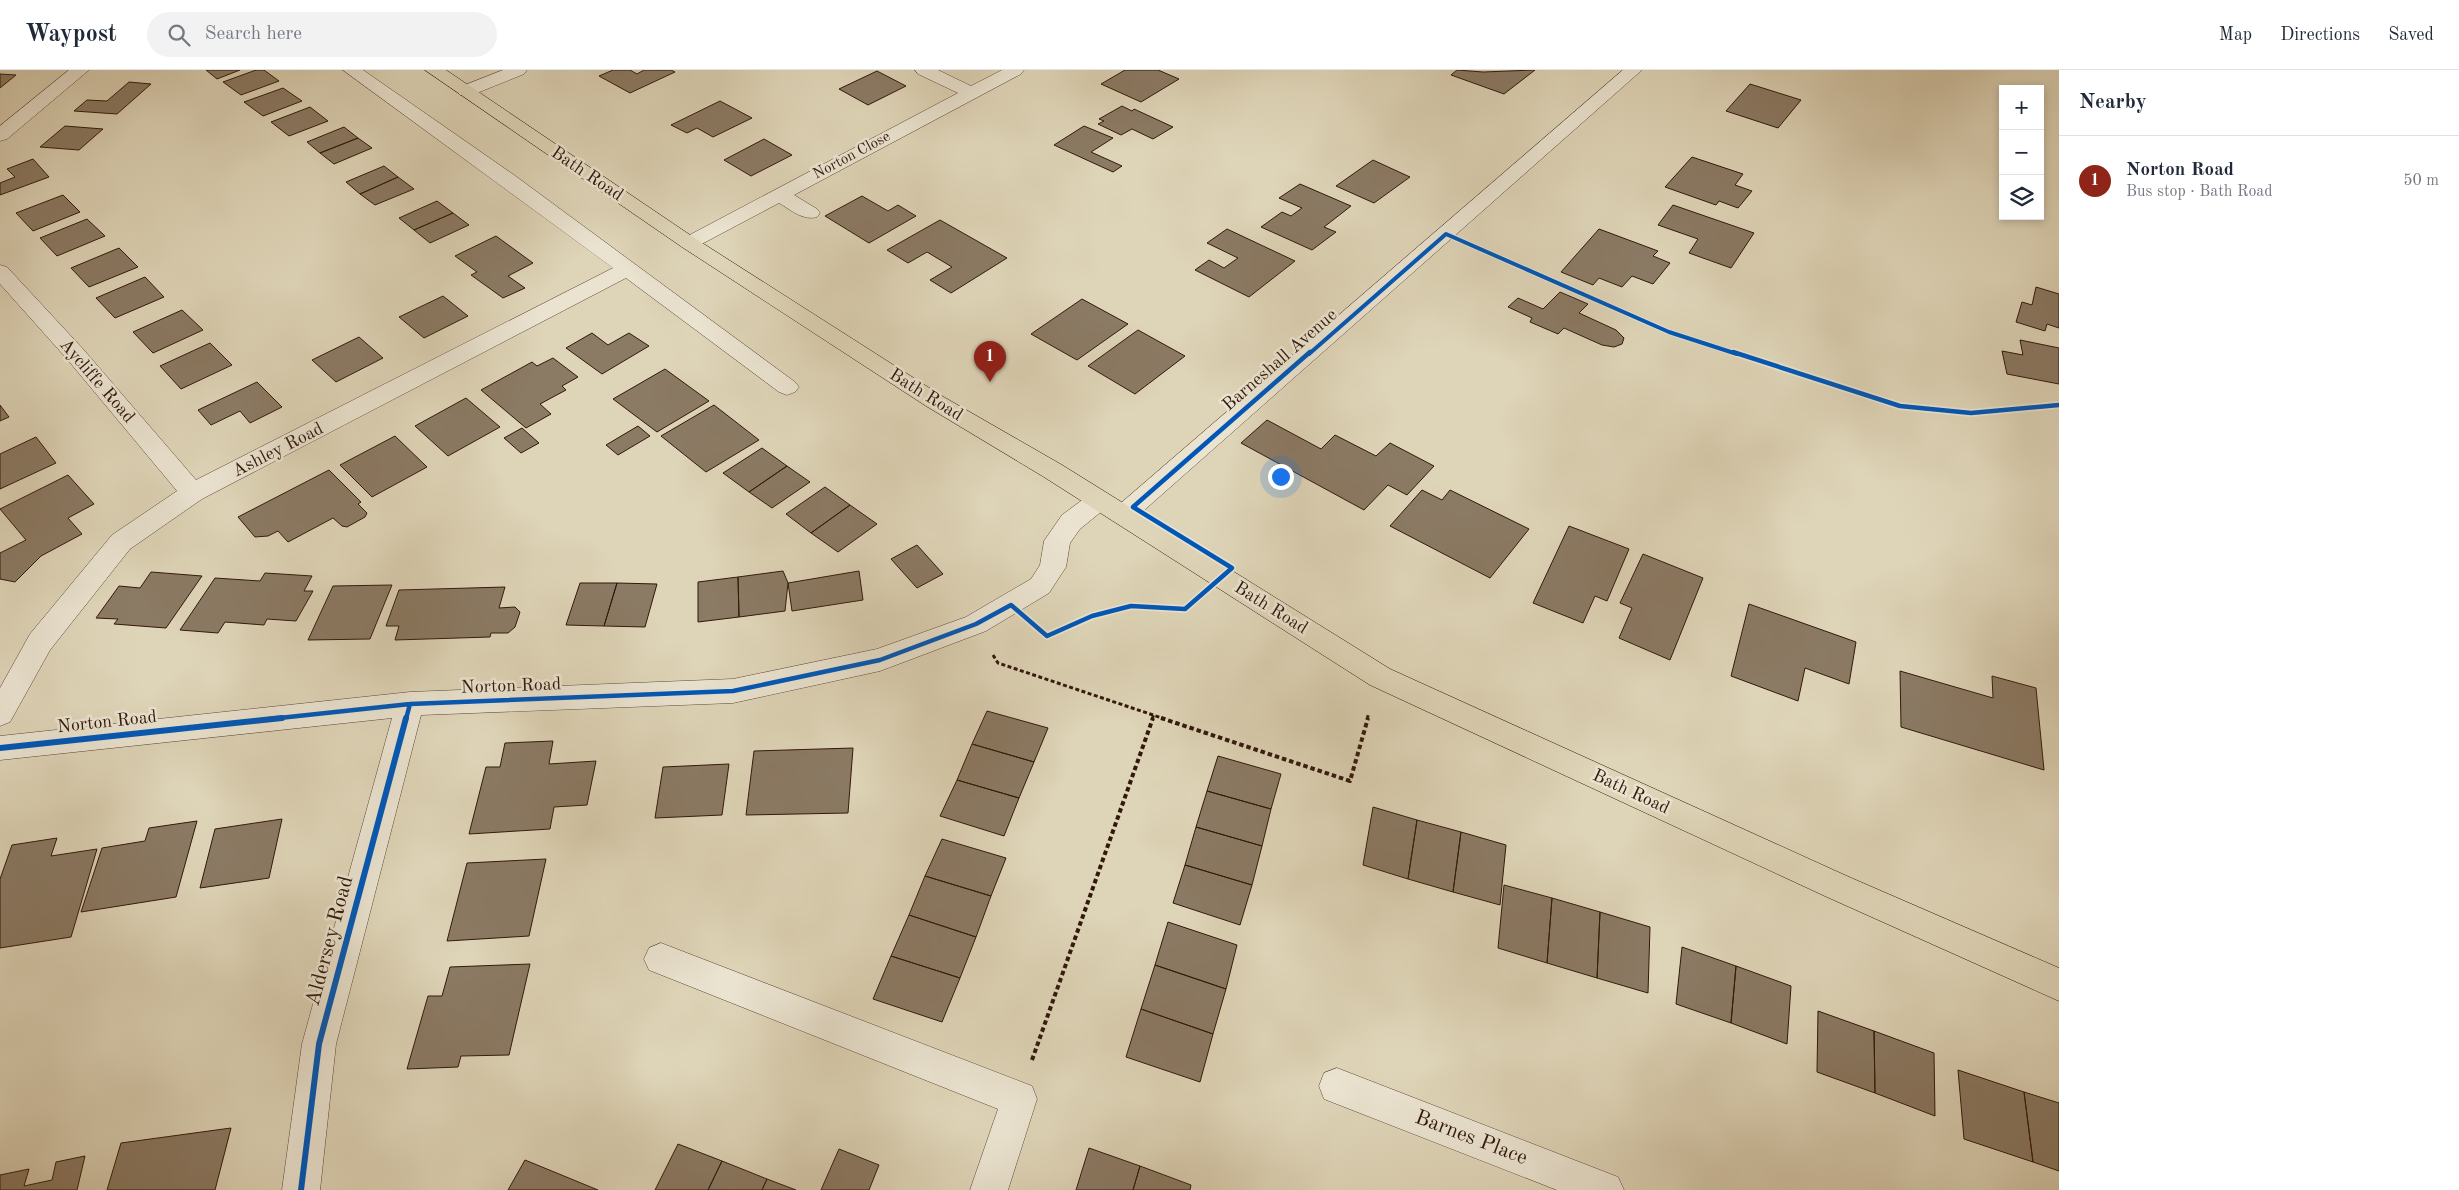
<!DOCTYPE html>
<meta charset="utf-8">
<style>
:root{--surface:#fff;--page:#f2f2f3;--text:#1f2937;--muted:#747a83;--line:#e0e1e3;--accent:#8f2418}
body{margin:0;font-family:"Old Standard TT",serif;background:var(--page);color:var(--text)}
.controls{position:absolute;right:15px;top:15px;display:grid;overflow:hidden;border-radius:0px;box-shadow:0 2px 8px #0003}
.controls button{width:45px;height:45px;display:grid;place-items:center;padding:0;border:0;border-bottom:1px solid var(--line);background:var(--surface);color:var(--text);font:25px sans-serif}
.you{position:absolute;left:1280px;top:406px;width:18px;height:18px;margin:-12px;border:4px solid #fff;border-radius:50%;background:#1a73e8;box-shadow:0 0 0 8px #1a73e833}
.badge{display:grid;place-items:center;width:32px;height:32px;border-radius:50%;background:var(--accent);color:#fff;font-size:16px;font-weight:700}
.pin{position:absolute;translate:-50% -41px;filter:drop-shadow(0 1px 2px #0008)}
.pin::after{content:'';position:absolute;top:26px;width:18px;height:15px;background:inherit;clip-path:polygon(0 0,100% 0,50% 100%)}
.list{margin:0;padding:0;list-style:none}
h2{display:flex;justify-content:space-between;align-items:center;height:65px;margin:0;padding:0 20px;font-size:21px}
h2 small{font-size:16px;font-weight:400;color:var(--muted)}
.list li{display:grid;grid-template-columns:32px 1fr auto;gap:15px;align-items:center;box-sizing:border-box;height:90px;padding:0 20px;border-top:1px solid var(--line)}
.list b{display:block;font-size:19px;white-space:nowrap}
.list p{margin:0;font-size:16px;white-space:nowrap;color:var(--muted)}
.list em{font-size:16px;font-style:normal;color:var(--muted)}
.icon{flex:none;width:28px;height:28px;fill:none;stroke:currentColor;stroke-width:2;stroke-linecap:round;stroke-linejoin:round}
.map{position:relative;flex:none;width:2059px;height:1120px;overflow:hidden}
header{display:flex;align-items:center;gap:30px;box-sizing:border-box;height:70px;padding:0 25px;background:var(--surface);border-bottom:1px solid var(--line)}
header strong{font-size:24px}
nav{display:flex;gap:28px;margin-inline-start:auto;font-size:18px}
.search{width:350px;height:45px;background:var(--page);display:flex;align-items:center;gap:12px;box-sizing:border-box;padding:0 18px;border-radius:28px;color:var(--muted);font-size:19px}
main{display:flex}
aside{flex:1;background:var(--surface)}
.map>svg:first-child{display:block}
.building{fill:#8b7a64;stroke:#31180b}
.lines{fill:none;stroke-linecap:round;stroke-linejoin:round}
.minor-casing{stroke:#5c4736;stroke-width:1}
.major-casing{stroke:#31180b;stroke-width:1}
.path-far1{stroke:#31180b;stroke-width:3;stroke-dasharray:4 2.5;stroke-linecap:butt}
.path{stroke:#31180b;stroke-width:4;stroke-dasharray:4.5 3;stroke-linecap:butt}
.minor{fill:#eae3d0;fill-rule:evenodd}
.major{fill:#ded4b7;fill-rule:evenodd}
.cycleway-far2-casing{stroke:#eae3d0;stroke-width:6}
.cycleway-far1-casing{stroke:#eae3d0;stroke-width:8}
.cycleway-casing{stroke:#eae3d0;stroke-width:9}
.cycleway-far2{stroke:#0057b8;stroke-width:4}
.cycleway-far1{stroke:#0057b8;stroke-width:4.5}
.cycleway{stroke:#0057b8;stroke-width:6}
.labels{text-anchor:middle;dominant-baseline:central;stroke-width:5;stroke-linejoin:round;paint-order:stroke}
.far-street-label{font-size:15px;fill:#31180b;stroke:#eae3d0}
.street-label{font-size:18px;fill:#31180b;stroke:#eae3d0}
.near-street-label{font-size:21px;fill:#31180b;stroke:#eae3d0}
</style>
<header>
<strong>Waypost</strong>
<div class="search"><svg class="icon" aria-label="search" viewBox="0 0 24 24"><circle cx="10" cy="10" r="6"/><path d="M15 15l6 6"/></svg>Search here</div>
<nav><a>Map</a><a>Directions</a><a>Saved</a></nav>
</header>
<main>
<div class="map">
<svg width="2059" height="1120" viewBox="0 0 2059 1120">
<rect width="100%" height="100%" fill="#ded4b7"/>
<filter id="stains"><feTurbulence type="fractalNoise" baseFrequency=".004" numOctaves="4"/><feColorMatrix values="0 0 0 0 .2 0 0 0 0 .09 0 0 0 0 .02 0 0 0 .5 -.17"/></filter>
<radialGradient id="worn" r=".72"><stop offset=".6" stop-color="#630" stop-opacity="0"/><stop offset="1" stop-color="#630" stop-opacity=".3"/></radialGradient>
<path class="building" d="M206,0h34l-23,9z
M256,0h8l15,11 -38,14 -18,-13z
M613,0h17l7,4 7,-4h27l4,2 -45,21 -31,-17z
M1125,0h33l21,9 -38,23 -40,-18z
M1457,0l26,2 52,-2 -31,24 -53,-19z
M877,1l29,15 -38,19 -29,-16z
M0,4l16,1 -16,13z
M129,12l22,2 -34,30 -43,-3 13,-11 20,1z
M1750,14l51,16 -23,28 -52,-17z
M283,18l19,13 -39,15 -19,-14z
M720,31l32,17 -39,19 -16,-9 -10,5 -16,-8z
M1122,36l10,5 2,-2 39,18 -20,12 -21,-10 -11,6 -23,-11 6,-3 -5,-2z
M310,37l18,14 -39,15 -18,-14z
M65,56l38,3 -24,21 -39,-3z
M1084,56l29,12 -22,14 31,14 -9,6 -59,-27z
M344,57l14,11 -38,15 -13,-11z
M358,68l14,10 -38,16 -14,-11z
M764,69l28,16 -41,21 -27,-16z
M1692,87l51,17 -8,11 17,6 -14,17 -19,-7 -3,4 -51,-18z
M33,89l16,18 -49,18v-12l15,-6 -8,-8z
M1373,90l37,17 -36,26 -38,-17z
M384,96l14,11 -38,17 -14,-12z
M398,107l16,12 -39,16 -15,-11z
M1300,114l51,22 -27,21 12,5 -24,18 -51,-23 21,-15 9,4 11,-8 -23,-10z
M63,125l17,17 -47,19 -17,-18z
M862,126l26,15 10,-6 18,11 -47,27 -44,-27z
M437,131l16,12 -39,17 -15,-12z
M1673,135l81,28 -23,35 -42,-15 9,-14 -40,-14z
M453,143l16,12 -39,18 -16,-13z
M87,149l18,17 -48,20 -17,-18z
M940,150l67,38 -56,35 -21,-13 22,-13 -25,-15 -19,11 -21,-13z
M1227,159l68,32 -46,36 -54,-27 14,-10 15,8 14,-10 -31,-15z
M1599,159l59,22 -5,5 17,7 -17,21 -21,-8 -10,11 -23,-9 -6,7 -32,-13z
M496,166l37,27 -25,13 17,12 -22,10 -32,-23 6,-3 -22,-16z
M119,178l19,19 -49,20 -18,-19z
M145,207l19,20 -49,21 -19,-20z
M2036,217l23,7v34l-12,-4 -2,7 -29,-9 6,-20 10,3z
M1560,222l28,12 -9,9 37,17 8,8 -2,6 -8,3 -12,-2 -38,-17 -6,6 -28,-12 2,-4 -24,-11 10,-9 25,11z
M443,226l25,20 -44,22 -25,-21z
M1082,229l46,25 -51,36 -46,-26z
M182,240l21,20 -50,23 -20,-21z
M1138,260l47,26 -50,38 -47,-28z
M592,263l16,12 21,-12 20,13 -47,28 -36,-26z
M359,267l24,21 -47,24 -24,-22z
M2020,270l39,8v36l-52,-10 -5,-23 21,4z
M210,273l22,22 -51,24 -21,-23z
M553,288l25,19 -16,9 4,4 -26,14 11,10 -25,14 -45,-38 51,-28 5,4z
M665,299l44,32 -52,31 -44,-33z
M257,312l25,25 -32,16 -10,-12 -29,14 -13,-15z
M466,328l34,29 -52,29 -33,-30z
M0,335l9,12 -9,4z
M714,335l45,35 -53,32 -45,-36z
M1267,350l54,29 14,-14 41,21 14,-13 44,23 -27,29 -19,-10 -24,25 -123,-67z
M638,356l12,10 -32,19 -12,-10z
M522,358l17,15 -18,10 -17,-15z
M395,366l32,31 -55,30 -32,-32z
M36,367l20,26 -56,26v-35z
M762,378l25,18 -38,26 -26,-19z
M787,396l23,16 -38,26 -23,-16z
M329,400l32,32 -3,2 9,9 -2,4 -18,10 -5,-1 -9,-8 -45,24 -10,-11 -10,5 -13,1 -17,-20z
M68,405l26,29 -26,14 14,16 -41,22 -26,26 -15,-3v-26l26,-13 -26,-31z
M825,417l25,18 -39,28 -25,-19z
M1422,420l20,10 8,-10 79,39 -39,49 -100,-52z
M850,435l27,19 -39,28 -27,-19z
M1569,456l60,23 -22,52 -12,-5 -12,27 -50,-20z
M917,475l26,29 -26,14 -26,-29z
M1643,484l60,24 -33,82 -51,-22 13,-30 -12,-5z
M783,501l5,12 -3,28 -46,6 -1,-40z
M859,501l4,29 -71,11 -4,-28z
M151,502l51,4 -36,52 -52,-4 4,-5 -22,-1 23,-32 21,2z
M265,503l47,3 -8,15h9l-17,30 -29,-2 -3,6 -39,-3 -7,11 -38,-3 35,-52 45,3z
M738,507l1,40 -41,5v-40z
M580,513h37l-13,43 -38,-1z
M617,513l40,1 -12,43 -41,-1z
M392,515l-22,54 -62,1 25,-54z
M505,517l-6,21 16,-1 5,5 -5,15 -7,6h-17l-1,4 -95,3 4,-14h-13l13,-36z
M1749,534l107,38 -7,42 -44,-16 -7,33 -67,-25z
M1900,601l93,27 -1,-22 44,12 8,82 -143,-43z
M987,641l61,17 -14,34 -62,-18z
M553,671l-4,23 47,-3 -9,44 -33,2 -4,22 -81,5 17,-67h14l5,-24z
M972,674l62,18 -15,36 -62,-18z
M853,678l-5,65 -102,2 8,-64z
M1218,686l63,18 -10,35 -64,-18z
M729,694l-7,51 -67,3 8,-51z
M957,710l62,18 -15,38 -64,-20z
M1207,721l64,18 -9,37 -66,-19z
M1373,737l44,13 -9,59 -45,-14z
M282,749l-13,59 -69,10 15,-59z
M1417,750l44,12 -8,60 -45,-13z
M197,751l-21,76 -95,15 21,-64 43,-7 4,-13z
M1196,757l66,19 -10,39 -67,-20z
M1461,762l45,13 -6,60 -47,-13z
M57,768l-6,18 46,-7 -26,88 -71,11v-69l12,-34z
M942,769l64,19 -15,38 -66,-20z
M546,789l-17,77 -82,5 20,-78z
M1185,795l67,20 -12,40 -67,-22z
M925,806l66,20 -15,41 -67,-22z
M1504,815l48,13 -5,65 -49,-15z
M1552,828l48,14 -3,66 -50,-15z
M1600,842l50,15 -2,66 -51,-15z
M909,845l67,22 -16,41 -69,-22z
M1168,852l69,23 -11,44 -71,-24z
M1682,877l54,19 -5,57 -55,-19z
M891,886l69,22 -18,44 -69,-23z
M530,894l-21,91 -48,1 -3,11 -51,2 21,-73h14l8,-29z
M1155,895l71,24 -13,45 -72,-25z
M1736,896l55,20 -4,58 -56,-21z
M1141,939l72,25 -13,48 -74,-25z
M1818,941l56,20 1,62 -58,-21z
M1874,961l60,22 1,63 -60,-23z
M1958,1000l66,22 9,70 -69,-23z
M2024,1022l35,11v68l-26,-9z
M231,1058l-16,62h-108l14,-47z
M678,1074l44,17 -14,29h-53z
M1089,1078l51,18 -7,24h-57z
M839,1079l40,16 -10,25h-48z
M85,1086l-8,34h-77v-15l29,-6 -5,17 28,-6 4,-18z
M525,1090l73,30h-90z
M722,1091l45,18 -5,11h-54z
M1140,1096l51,19 -1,5h-57z
M767,1109l29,11h-34z"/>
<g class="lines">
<g class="minor-casing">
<path id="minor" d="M69,0h20l-82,69 -7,2v-15z
M343,0h20l151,105 281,207 4,5 -4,5 -8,3 -8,-3 -153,-114 -424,221 -72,50 -80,101 -40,72 -10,4v-38l30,-54 82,-99 65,-44 -110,-132 -67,-75v-19l7,2 76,82 113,131 417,-212z
M503,0h24l-3,4 -52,21h-12l-3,-4 3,-4z
M915,0h23l33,16 31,-16h22l-3,4 -227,121 23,14 3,4 -3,4c-14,4 -26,-7 -38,-14l-83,44 -7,2 -7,-2 -3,-4 3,-4 276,-146 -40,-19z
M1623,0h19l-510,451 -9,3 -9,-3 -4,-6 4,-6z
M1098,422l9,3 4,6 -4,6 -27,22 -10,14 -4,24 -17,26 -63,38 -106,40 -147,32 -312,12 -85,329 -16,146h-38l20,-146 90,-326 -392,42v-24l410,-44 323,-13 144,-30 89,-32 65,-38 9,-14 4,-24 18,-26 27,-20z
M661,873l371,143 5,13 -29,91h-38l28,-81 -349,-139 -5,-11 5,-11z
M1337,998l281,109 6,13h-67l-233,-91 -5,-13 5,-13z"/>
</g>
<g class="major-casing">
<path id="major" d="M425,0h21l250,169 246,157 120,69 328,204 459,208 210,91v33l-232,-104 -457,-212 -326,-208 -118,-71 -244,-159z"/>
</g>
<path class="path-far1" d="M993,585l5,8 167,56
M1152,649l2,-5
M1367,649l2,-6"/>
<path class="path" d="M1161,648l189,63 18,-63
M1032,990l121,-342"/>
<use href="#minor" class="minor"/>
<use href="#major" class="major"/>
<g class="cycleway-far2-casing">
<path id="cycleway-far2" d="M1309,284l137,-120 223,98 68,22"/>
</g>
<g class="cycleway-far1-casing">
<path id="cycleway-far1" d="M1733,282l167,54 71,7 88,-8
M270,649l140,-15 323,-13 147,-31 96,-36 35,-19 36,31 45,-20 39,-10 54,3 47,-41 -99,-61 177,-155
M406,649l4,-15"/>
</g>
<g class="cycleway-casing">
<path id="cycleway" d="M0,678l282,-30
M301,1120l18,-146 87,-326"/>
</g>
<use href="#cycleway-far2" class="cycleway-far2"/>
<use href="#cycleway-far1" class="cycleway-far1"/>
<use href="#cycleway" class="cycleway"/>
</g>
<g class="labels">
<g class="far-street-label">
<text transform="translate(852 86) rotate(-28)">Norton Close</text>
</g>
<g class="street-label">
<text transform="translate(587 104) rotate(34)">Bath Road</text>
<text transform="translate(1280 290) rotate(-41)">Barneshall Avenue</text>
<text transform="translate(97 311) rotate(49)">Aycliffe Road</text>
<text transform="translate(926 325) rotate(32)">Bath Road</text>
<text transform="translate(278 380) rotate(-27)">Ashley Road</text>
<text transform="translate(1271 538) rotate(32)">Bath Road</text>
<text transform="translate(511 616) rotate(-2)">Norton Road</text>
<text transform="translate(107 652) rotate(-6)">Norton Road</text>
<text transform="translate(1631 722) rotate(25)">Bath Road</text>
</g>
<g class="near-street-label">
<text transform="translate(330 871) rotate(-75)">Aldersey Road</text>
<text transform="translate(1471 1068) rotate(21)">Barnes Place</text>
</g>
</g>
<rect width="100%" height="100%" filter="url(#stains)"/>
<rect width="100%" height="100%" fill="url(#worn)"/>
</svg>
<div class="controls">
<button>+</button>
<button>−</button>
<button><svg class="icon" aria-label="layers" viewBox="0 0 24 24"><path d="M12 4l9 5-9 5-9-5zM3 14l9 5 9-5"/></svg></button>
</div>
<div class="you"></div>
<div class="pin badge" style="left:990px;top:312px">1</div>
</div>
<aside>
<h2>Nearby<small></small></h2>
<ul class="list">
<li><span class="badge">1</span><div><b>Norton Road</b><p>Bus stop · Bath Road</p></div><em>50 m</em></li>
</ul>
</aside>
</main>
